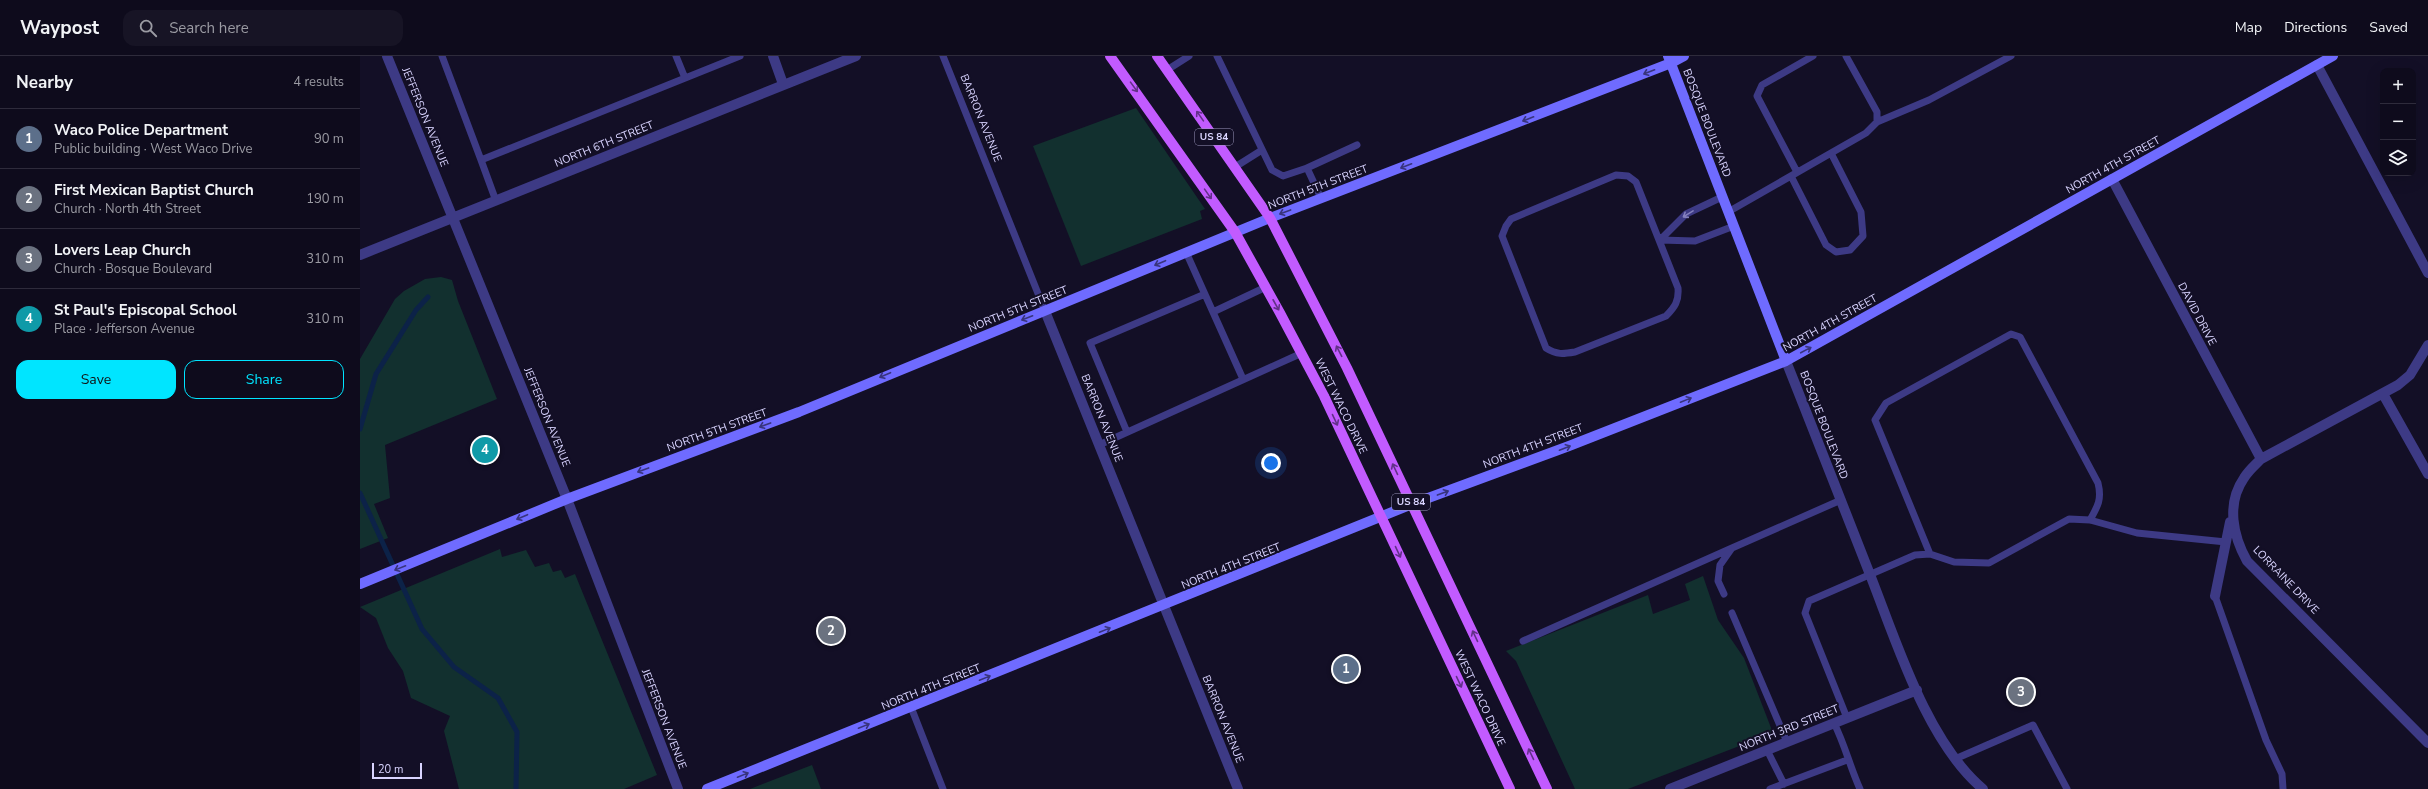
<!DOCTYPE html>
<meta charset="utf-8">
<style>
:root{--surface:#0e0b1c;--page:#171425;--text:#f1f3f6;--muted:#9b9ba3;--line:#2e2b3b;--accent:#00e5ff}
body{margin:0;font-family:"Nunito Sans",sans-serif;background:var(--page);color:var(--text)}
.controls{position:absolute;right:12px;top:12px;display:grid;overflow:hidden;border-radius:8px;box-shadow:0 4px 16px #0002}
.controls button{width:36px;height:36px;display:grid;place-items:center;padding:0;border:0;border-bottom:1px solid var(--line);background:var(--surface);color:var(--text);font:20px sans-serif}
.scale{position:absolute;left:12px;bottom:10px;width:50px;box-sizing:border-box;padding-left:4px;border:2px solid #d9d4ff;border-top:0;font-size:11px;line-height:14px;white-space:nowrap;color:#d9d4ff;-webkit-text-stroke:3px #130f26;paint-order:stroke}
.you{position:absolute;left:911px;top:407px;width:14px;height:14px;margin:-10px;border:3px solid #fff;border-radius:50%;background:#1a73e8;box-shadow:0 0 0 6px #1a73e833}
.badge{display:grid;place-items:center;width:26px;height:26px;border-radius:50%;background:var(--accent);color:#fff;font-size:13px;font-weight:700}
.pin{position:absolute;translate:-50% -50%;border:2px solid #fff;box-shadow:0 1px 4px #0006}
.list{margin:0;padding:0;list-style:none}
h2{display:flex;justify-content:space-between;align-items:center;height:52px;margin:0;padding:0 16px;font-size:17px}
h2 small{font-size:13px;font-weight:400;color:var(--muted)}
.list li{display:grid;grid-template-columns:26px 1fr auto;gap:12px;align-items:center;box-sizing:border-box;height:60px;padding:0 16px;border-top:1px solid var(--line)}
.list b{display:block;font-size:15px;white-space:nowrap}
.list p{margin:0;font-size:13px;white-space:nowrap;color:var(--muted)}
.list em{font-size:13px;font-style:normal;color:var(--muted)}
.actions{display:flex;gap:8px;padding:12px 16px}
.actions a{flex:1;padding:9px 0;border:1px solid var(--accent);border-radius:12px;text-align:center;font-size:14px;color:var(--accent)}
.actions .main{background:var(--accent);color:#111}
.icon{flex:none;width:22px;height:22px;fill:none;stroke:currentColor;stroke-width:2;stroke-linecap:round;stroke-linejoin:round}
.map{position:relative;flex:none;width:2068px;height:733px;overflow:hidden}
header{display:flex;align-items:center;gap:24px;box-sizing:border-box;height:56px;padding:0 20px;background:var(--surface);border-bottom:1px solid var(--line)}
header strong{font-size:19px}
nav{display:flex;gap:22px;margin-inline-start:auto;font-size:14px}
.search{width:280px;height:36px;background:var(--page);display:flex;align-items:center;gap:10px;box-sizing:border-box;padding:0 14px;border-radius:12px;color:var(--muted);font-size:15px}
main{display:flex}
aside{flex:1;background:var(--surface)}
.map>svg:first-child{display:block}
.green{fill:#12302f}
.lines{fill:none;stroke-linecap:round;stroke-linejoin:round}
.stream{stroke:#0c2248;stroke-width:5}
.lane{stroke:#3d3a85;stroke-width:7}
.street{stroke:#3d3a85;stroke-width:10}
.secondary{stroke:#6f6bff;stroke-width:10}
.primary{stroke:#c25bff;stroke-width:10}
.oneway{stroke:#38347d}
.oneway2{stroke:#623188}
.oneway3{stroke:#837fbc}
.labels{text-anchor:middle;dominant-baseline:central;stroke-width:4;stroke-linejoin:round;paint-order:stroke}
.shield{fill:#130f26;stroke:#9e99be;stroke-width:1}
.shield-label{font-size:10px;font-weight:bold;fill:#d9d4ff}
.street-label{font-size:11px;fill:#d9d4ff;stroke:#130f26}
</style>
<header>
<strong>Waypost</strong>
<div class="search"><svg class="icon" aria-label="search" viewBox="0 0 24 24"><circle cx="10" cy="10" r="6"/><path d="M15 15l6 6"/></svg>Search here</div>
<nav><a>Map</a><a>Directions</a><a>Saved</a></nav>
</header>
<main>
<aside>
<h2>Nearby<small>4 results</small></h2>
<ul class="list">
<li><span class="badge" style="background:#5c6f8a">1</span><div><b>Waco Police Department</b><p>Public building · West Waco Drive</p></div><em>90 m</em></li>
<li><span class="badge" style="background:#6b7280">2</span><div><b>First Mexican Baptist Church</b><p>Church · North 4th Street</p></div><em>190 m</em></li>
<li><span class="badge" style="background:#6b7280">3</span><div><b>Lovers Leap Church</b><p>Church · Bosque Boulevard</p></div><em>310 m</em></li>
<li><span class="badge" style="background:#0f9aa8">4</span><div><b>St Paul's Episcopal School</b><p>Place · Jefferson Avenue</p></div><em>310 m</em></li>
</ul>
<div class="actions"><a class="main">Save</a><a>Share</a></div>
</aside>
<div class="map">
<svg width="2068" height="733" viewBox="0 0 2068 733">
<rect width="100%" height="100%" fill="#130f26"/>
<path class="green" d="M776,52l69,101 -5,2 2,8 -121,47 -48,-120z
M81,221l11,3 6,21 39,98 -112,46 5,53 -16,6 14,34 -28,11v-190l35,-60 9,-8 21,-12z
M140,493l2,8 24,-7 9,17 14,-4 4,9 8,-2 4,8 10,-4 82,201 -33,14h-165l-15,-58 6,-15 -39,-18 -8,-27 -15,-23 -12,-30 -16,-11z
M1343,520l15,44 26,38 29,75 -145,56h-53l-59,-128 -10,-10 142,-56 5,19 37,-14 -5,-16z
M452,709l9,24h-71z"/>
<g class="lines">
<path class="stream" d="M0,373l16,-55 40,-64 12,-13
M0,437l62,136 32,38 44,31 19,34 -1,57"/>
<path class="lane" d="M82,0l39,104
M316,0l9,22
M583,0l102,255
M857,0l55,114 11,6 24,-8 50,-23
M807,14l22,-14
M1517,66l52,-22 82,-44
M875,111l27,-17
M947,112l14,30
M1437,116l-40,-76 5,-11 51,-29
M1256,119l12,1 8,6 42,106c1,13 -3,19 -12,28l-91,36c-12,2 -18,3 -29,-4l-44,-112 4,-10 5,-7z
M1431,120l35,69 10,7 14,-2 13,-14 -2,-24 -30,-59
M136,145l-15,-41 259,-104
M1368,156l138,-79 11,-11v-10l-31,-56
M1300,184l26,-26 36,-17
M1300,184l35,1 39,-15
M826,196l57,127
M853,256l53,-25
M767,376l-37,-89 115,-49
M739,389l203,-92
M1730,464c8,-14 12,-21 8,-37l-78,-146 -9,-3 -125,69 -11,17 55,134 24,8 35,1 80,-44 21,1 47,13 89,9
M1364,538l-6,-13 2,-16 12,-17 109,-48
M1855,540l51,144 16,34 1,15
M1372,557l55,129
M1163,585l209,-93
M551,651l32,82
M1487,662l-42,-105 4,-12 106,-46 15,-1
M1474,667c11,22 16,44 26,66
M1407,694l17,34
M1595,703l78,-34 34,64
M1410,733l77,-29"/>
<path class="street" d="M27,0l180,443 111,290
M413,0l10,28
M1957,9l111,208
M1752,123l149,280
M0,199l496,-199
M685,255l193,478
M2068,289l-18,30 -12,10 -137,74c-6,6 -13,12 -17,19 -18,26 -11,58 3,83l181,182
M1426,305c28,70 55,140 83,211 27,68 57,169 114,217
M2023,338l45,80
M1855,540l15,-74
M1310,733l247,-99"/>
<path class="secondary" d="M1308,0l118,305
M0,528l207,-85 232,-87 471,-194 401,-155 13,-7
M347,733l705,-285 157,-58 217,-85 547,-305"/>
<path class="primary" d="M750,0l125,176 45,81 44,83 186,393
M797,0l113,162 77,150 200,421"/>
</g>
<defs><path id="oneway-shaft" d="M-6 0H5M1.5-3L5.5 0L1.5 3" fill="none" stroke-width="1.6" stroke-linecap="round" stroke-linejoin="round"/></defs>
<g class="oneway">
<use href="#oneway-shaft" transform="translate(1289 16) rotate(159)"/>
<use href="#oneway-shaft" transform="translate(1168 63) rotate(159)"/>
<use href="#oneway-shaft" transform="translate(1046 110) rotate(159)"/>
<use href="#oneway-shaft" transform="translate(925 156) rotate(160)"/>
<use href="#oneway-shaft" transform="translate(800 207) rotate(157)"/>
<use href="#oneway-shaft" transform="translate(667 262) rotate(159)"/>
<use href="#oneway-shaft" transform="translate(1446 294) rotate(-28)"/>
<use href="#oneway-shaft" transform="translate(525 319) rotate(157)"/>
<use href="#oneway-shaft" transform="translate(1326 344) rotate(-22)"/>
<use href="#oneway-shaft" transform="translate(405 369) rotate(160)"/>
<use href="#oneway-shaft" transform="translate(1205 392) rotate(-21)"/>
<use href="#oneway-shaft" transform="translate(283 414) rotate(160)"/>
<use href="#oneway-shaft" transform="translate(1083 437) rotate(-20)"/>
<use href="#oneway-shaft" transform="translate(162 461) rotate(157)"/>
<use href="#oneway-shaft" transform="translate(40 512) rotate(158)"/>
<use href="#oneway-shaft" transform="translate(745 574) rotate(-22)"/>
<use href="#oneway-shaft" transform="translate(625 622) rotate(-22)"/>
<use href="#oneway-shaft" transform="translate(504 670) rotate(-22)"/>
<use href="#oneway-shaft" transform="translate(383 719) rotate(-22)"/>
</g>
<g class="oneway2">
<use href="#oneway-shaft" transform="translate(774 31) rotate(54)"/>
<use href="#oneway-shaft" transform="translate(840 60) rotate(-125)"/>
<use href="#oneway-shaft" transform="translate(848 138) rotate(55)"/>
<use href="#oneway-shaft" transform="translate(916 249) rotate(61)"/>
<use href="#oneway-shaft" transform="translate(979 295) rotate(-117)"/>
<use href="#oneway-shaft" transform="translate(975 364) rotate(65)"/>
<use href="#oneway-shaft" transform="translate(1035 413) rotate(-115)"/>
<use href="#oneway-shaft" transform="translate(1038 496) rotate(65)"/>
<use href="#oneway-shaft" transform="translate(1115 580) rotate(-115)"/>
<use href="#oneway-shaft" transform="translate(1099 626) rotate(65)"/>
<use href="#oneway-shaft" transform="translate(1171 698) rotate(-115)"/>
</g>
<use class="oneway3" href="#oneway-shaft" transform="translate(1328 158) rotate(148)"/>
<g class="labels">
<g class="shield">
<rect x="835" y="73" width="38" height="16" rx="3"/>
<rect x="1032" y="438" width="38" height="16" rx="3"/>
</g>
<g class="shield-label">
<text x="854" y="81">US 84</text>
<text x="1051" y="446">US 84</text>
</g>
<g class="street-label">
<text transform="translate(65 61) rotate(68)">JEFFERSON AVENUE</text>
<text transform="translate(621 62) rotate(68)">BARRON AVENUE</text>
<text transform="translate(1347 67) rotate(69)">BOSQUE BOULEVARD</text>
<text transform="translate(244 88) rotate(-22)">NORTH 6TH STREET</text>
<text transform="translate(1753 109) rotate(-29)">NORTH 4TH STREET</text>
<text transform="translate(958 131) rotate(-21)">NORTH 5TH STREET</text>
<text transform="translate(658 253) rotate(-22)">NORTH 5TH STREET</text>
<text transform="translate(1837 258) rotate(62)">DAVID DRIVE</text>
<text transform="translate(1470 267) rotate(-29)">NORTH 4TH STREET</text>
<text transform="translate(981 350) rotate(64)">WEST WACO DRIVE</text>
<text transform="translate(187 361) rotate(68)">JEFFERSON AVENUE</text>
<text transform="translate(742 362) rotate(68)">BARRON AVENUE</text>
<text transform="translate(1464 369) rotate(69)">BOSQUE BOULEVARD</text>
<text transform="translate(357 374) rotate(-20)">NORTH 5TH STREET</text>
<text transform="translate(1173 390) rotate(-21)">NORTH 4TH STREET</text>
<text transform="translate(871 510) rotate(-22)">NORTH 4TH STREET</text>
<text transform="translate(1926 524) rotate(46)">LORRAINE DRIVE</text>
<text transform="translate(571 631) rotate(-22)">NORTH 4TH STREET</text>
<text transform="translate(1120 642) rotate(65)">WEST WACO DRIVE</text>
<text transform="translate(304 663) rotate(69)">JEFFERSON AVENUE</text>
<text transform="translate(863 663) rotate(68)">BARRON AVENUE</text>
<text transform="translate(1429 672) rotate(-22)">NORTH 3RD STREET</text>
</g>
</g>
</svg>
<div class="controls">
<button>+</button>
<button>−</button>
<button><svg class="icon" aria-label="layers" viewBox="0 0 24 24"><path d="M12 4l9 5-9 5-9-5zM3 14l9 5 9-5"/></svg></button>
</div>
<div class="scale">20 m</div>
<div class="you"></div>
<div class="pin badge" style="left:986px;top:613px;background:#5c6f8a">1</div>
<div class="pin badge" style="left:471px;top:575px;background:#6b7280">2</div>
<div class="pin badge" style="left:1661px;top:636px;background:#6b7280">3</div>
<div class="pin badge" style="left:125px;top:394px;background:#0f9aa8">4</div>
</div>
</main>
